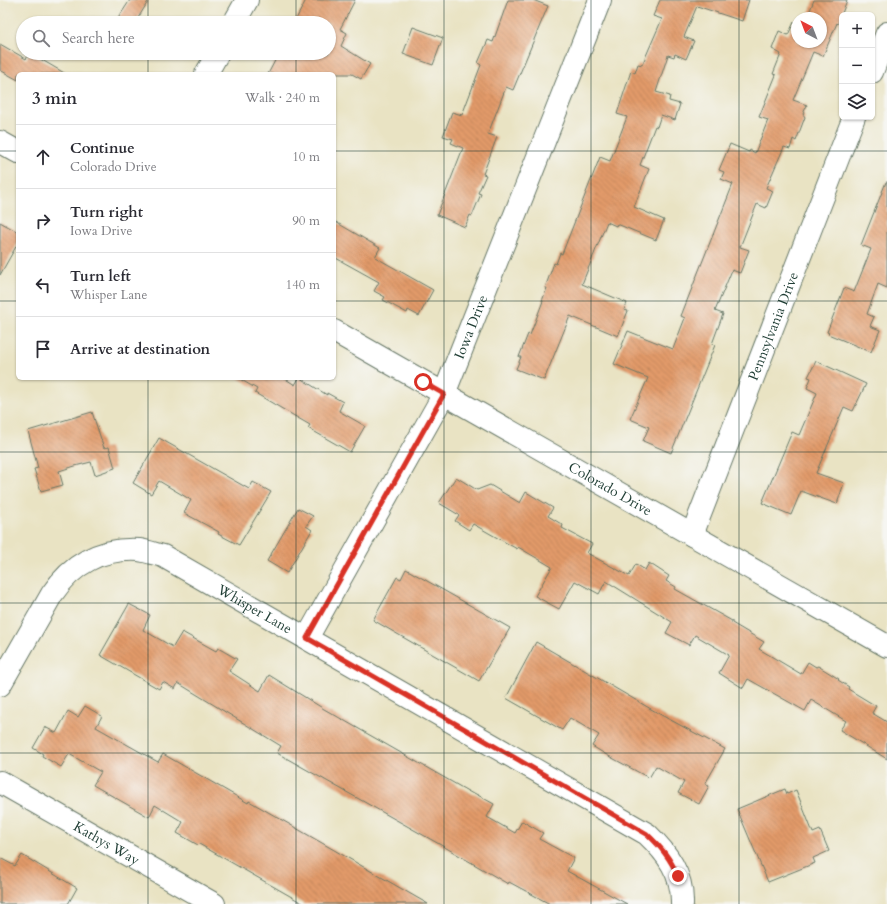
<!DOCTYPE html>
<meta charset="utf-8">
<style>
:root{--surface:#fff;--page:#f7f7f7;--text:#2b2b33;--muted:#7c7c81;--line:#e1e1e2}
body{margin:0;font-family:Cardo,serif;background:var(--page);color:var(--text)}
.controls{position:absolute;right:12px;top:12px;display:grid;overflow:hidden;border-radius:6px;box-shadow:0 1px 3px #0004}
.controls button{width:36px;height:36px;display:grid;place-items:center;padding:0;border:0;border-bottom:1px solid var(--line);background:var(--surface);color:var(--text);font:20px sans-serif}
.compass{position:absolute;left:791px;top:12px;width:36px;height:36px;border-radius:50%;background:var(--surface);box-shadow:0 1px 3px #0004;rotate:318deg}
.stop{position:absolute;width:12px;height:12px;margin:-9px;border:3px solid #d93025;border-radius:50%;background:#fff}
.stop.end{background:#d93025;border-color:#fff;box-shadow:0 1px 4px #0008}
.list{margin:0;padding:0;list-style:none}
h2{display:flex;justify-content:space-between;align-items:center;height:52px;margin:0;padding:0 16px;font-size:17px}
h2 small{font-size:13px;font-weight:400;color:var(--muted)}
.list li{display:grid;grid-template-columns:26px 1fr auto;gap:12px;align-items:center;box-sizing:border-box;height:64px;padding:0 16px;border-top:1px solid var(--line)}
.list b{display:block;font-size:15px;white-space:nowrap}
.list p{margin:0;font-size:13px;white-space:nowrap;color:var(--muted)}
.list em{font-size:13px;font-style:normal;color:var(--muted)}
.icon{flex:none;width:22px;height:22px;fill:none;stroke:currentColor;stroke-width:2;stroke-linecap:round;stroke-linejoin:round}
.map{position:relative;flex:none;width:887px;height:904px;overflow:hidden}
.search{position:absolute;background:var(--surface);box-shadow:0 1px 3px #0004;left:16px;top:16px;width:320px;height:44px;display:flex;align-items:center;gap:10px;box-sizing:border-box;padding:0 14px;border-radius:22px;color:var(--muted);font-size:15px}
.panel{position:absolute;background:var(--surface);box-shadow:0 1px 3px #0004;left:16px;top:72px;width:320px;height:308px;border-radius:6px}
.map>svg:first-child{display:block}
.building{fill:url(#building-back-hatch)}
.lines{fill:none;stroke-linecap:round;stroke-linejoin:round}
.minor-casing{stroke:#676;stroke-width:24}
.minor{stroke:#fff;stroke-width:22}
.route{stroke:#d93025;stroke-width:5}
.grid{fill:none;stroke:#1f3d34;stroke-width:1;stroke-opacity:0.55}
.labels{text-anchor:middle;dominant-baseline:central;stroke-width:3;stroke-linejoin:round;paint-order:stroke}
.street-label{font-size:14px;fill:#1f3d34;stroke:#f6f6f2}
</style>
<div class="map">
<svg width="887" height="904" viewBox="0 0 887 904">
<defs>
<pattern id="building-back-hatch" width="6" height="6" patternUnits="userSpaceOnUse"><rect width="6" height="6" fill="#e29a69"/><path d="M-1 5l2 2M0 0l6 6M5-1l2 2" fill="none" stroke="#b77f57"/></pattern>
</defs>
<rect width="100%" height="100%" fill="#f6f6f2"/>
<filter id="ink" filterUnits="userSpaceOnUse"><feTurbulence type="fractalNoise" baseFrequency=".025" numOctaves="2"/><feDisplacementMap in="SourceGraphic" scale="8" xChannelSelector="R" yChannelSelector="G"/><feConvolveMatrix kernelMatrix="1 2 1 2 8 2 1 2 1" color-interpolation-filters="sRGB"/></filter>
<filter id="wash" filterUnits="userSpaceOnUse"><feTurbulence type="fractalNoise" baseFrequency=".012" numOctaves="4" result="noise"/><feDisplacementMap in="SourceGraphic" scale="16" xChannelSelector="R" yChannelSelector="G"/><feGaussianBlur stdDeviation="0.9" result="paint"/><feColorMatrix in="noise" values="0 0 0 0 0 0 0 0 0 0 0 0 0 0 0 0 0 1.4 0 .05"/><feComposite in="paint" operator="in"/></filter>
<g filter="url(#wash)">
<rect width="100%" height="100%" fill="#e9e3c3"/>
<g id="blocks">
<path class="building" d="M130,0h19l-14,23h-20z
M306,0h49l-15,29 7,4 -6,13 29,18 -9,15 -9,-5h-84l11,-21h50v-30h-35z
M508,0h25l15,6 -35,84 -7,-3 -18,47 9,3 -14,37 3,1 -8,18 3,1 -9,22 -2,-1 -5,12 -28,-12 26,-67 -12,-5 2,-4 -10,-3 9,-24 10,3 19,-50 -3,-2 10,-23 5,2z
M660,0h89l-7,21 -45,-15 -13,31 10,4 -8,18 -11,-5 -1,3 -6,-2 -12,37 14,4 -1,5 11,3 -5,16 -14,-5 -4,12 -2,-1 -15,39 9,4 -15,38 30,13 -8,20 -39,-16 -1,2 -9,-4 -25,62 45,19 -3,7 4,1 -10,25 -48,-20 -26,64 -28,-11 5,-12h-2l9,-23 2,1 13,-34h-1l5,-13h-2l9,-25 2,1 4,-11 2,1 38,-97 10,4 17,-44 -10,-3 14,-43 4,2 3,-9 4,1 20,-46 -9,-3z
M814,0h33l-9,24 -1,-1 -14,33 -10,-4 -20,48 14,5 -4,9 2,3 -9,24 -3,-2 -3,10 -6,-2 -18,41 7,3 -7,17 -9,-4 -17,43 9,3 -9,23 -8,-3 -17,41 8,3 -11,30 3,1 -44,108 -28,-12 6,-14 -19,-8 18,-41 -34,-14 14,-33 45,18 12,-31 -4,-2 52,-132 -12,-5 3,-7 -5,-2 11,-26 19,8 1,-2 5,3 13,-33 -9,-3 17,-42 -3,-1 8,-20 -9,-5 7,-18 9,4 6,-13 3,1v19h24v-24h-14z
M413,27l30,11 -10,27 -30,-11z
M0,44l26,15 4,-6 36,21h-48v6l-18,-10z
M886,182h1v106l-9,-4 -11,30 7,3 -4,9 10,4 -9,22 -43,-18 1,-1 -2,-1 17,-44 10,4 17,-43 -10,-4z
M334,221l46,27 -5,9 58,33 -14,26 -11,-6 -1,3 -24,-13 2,-3 -11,-6 5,-9 -45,-25z
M0,222l18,10v11l-18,32z
M816,361l50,23 -13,27 -9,-4 -28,66 28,10 -7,21 -36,-13 -10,24 -29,-12 30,-71 7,3 18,-42 -10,-5 4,-10 -3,-1z
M238,378h46l11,7 4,-7h1l27,17v-2l16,9 -4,9 26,15 -15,26 -42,-24 2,-3 -55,-32 2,-4z
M92,412l12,36 5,-1 6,21 -20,7 -4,-13 -16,4 -16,5 4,14 -22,6 -7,-22 4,-1 -10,-37z
M159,438l90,51 4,-7 18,10 -32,53 -21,-11 1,-2 -35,-19 7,-13 -32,-19 -8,13 -18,-11z
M456,477l21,13 13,-5 30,18 6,-11 27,16 -5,8 15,9 -1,3 30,16 -5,9 42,23 7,-12 9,6 4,-7 20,13 -3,5 10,6 -1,2 57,32v2l32,19 -5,7 42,25 7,-12 8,5 2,-1 21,13 -1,1 11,7 -1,2 28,17 -4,7 15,9v37l-47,-29 6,-9 -35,-21 -6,11 -57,-32 -5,9 -24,-15 10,-18 -34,-20 -6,10 -23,-12 6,-11 -66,-41 -7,13 -24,-13 -16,28 -24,-13 17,-29 -34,-20 -1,2 -44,-25 -4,6 -14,-9 4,-6 -20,-12z
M298,508l15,8 -7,10 6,4 -25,43 -20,-12z
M406,569l104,59 -31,53 -106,-61 24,-43 4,2z
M129,604l21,11 -7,15 30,17 9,-15 34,19 2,-3 19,11 -8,12 31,20 9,-16 55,34 149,85 1,-1 20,11 -7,13 28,16 7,-12 21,12 -4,6 35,19 -7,13 60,33h-77l-41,-22 -1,2 -60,-35 -171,-96 4,-7 -103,-63 -3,6 -12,-7 -4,7 -59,-34z
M536,642l127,74 62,33 -20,35 4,2 -10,18 -21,-11 6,-11 -28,-16 -7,12 -44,-24 -13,-8 7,-11 -29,-17 -8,12 -56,-32z
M85,706l17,10 -6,11 62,35 5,-8 85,49 1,-2 179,103h-124l-105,-60 -1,1 -21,-12 6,-11 -28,-17 -6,12 -56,-32 8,-13 -32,-18 -8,13 -19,-11 1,-2 -10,-6 12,-21 11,6 12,-22 10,6z
M785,789l2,5 9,-4 17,43 7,-3 9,21 -16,7 2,5 -47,19 -31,-73z
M22,855l55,33 -9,16h-68v-46l15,8z"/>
</g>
</g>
<g filter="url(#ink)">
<use href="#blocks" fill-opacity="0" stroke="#676" stroke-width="1"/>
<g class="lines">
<g class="minor-casing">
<g id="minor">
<path d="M234,23l13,-23"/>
<path d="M872,72l15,-39"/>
<path d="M206,74l12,-21"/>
<path d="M0,142l18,10"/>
<path id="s1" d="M334,331l553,315"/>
<path id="s2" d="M692,535l162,-418"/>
<path id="s3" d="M307,638l137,-244 156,-394"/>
<path id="s4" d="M0,685l52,-91c21,-31 49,-46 87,-44 8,1 16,4 24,6l484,278c20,19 36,40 35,70"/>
<path id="s5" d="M0,782l214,122"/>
</g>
</g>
<use href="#minor" class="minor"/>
</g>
</g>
<g class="lines" filter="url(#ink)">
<path class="route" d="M423,382l21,12 -137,244 340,196c14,13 23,24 31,42"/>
</g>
<path class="grid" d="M148,0v23M296,0v23M444,0v904M591,0v904M739,0v904M148,53v21M296,53v21M0,151h18M334,151h553M0,301h18M334,301h553M148,378v526M296,378v526M0,452h887M0,603h887M0,753h887"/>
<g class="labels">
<g class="street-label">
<text stroke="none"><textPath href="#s2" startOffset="224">Pennsylvania Drive</textPath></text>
<text stroke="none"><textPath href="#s3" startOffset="352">Iowa Drive</textPath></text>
<text stroke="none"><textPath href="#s1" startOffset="318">Colorado Drive</textPath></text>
<text stroke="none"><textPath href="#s4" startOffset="338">Whisper Lane</textPath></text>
<text stroke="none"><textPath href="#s5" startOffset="123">Kathys Way</textPath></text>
</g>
</g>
</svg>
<div class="controls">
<button>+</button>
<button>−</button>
<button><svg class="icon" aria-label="layers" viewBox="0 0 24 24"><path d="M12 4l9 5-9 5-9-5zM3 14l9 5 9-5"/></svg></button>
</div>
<svg class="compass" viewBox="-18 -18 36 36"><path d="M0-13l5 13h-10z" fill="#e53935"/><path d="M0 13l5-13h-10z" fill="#7c7c81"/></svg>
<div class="stop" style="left:423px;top:382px"></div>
<div class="stop end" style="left:678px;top:876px"></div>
<div class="search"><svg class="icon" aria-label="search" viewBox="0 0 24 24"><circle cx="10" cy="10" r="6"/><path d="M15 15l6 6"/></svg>Search here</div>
<section class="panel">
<h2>3 min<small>Walk · 240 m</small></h2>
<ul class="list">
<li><svg class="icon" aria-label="ahead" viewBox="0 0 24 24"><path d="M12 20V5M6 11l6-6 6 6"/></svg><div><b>Continue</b><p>Colorado Drive</p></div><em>10 m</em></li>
<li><svg class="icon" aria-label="right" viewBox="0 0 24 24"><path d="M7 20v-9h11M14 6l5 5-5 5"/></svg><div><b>Turn right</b><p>Iowa Drive</p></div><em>90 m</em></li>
<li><svg class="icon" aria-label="left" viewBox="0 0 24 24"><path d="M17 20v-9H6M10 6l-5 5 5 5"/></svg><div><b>Turn left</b><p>Whisper Lane</p></div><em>140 m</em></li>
<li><svg class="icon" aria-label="arrive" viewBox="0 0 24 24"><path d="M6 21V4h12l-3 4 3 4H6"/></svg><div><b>Arrive at destination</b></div></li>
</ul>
</section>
</div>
